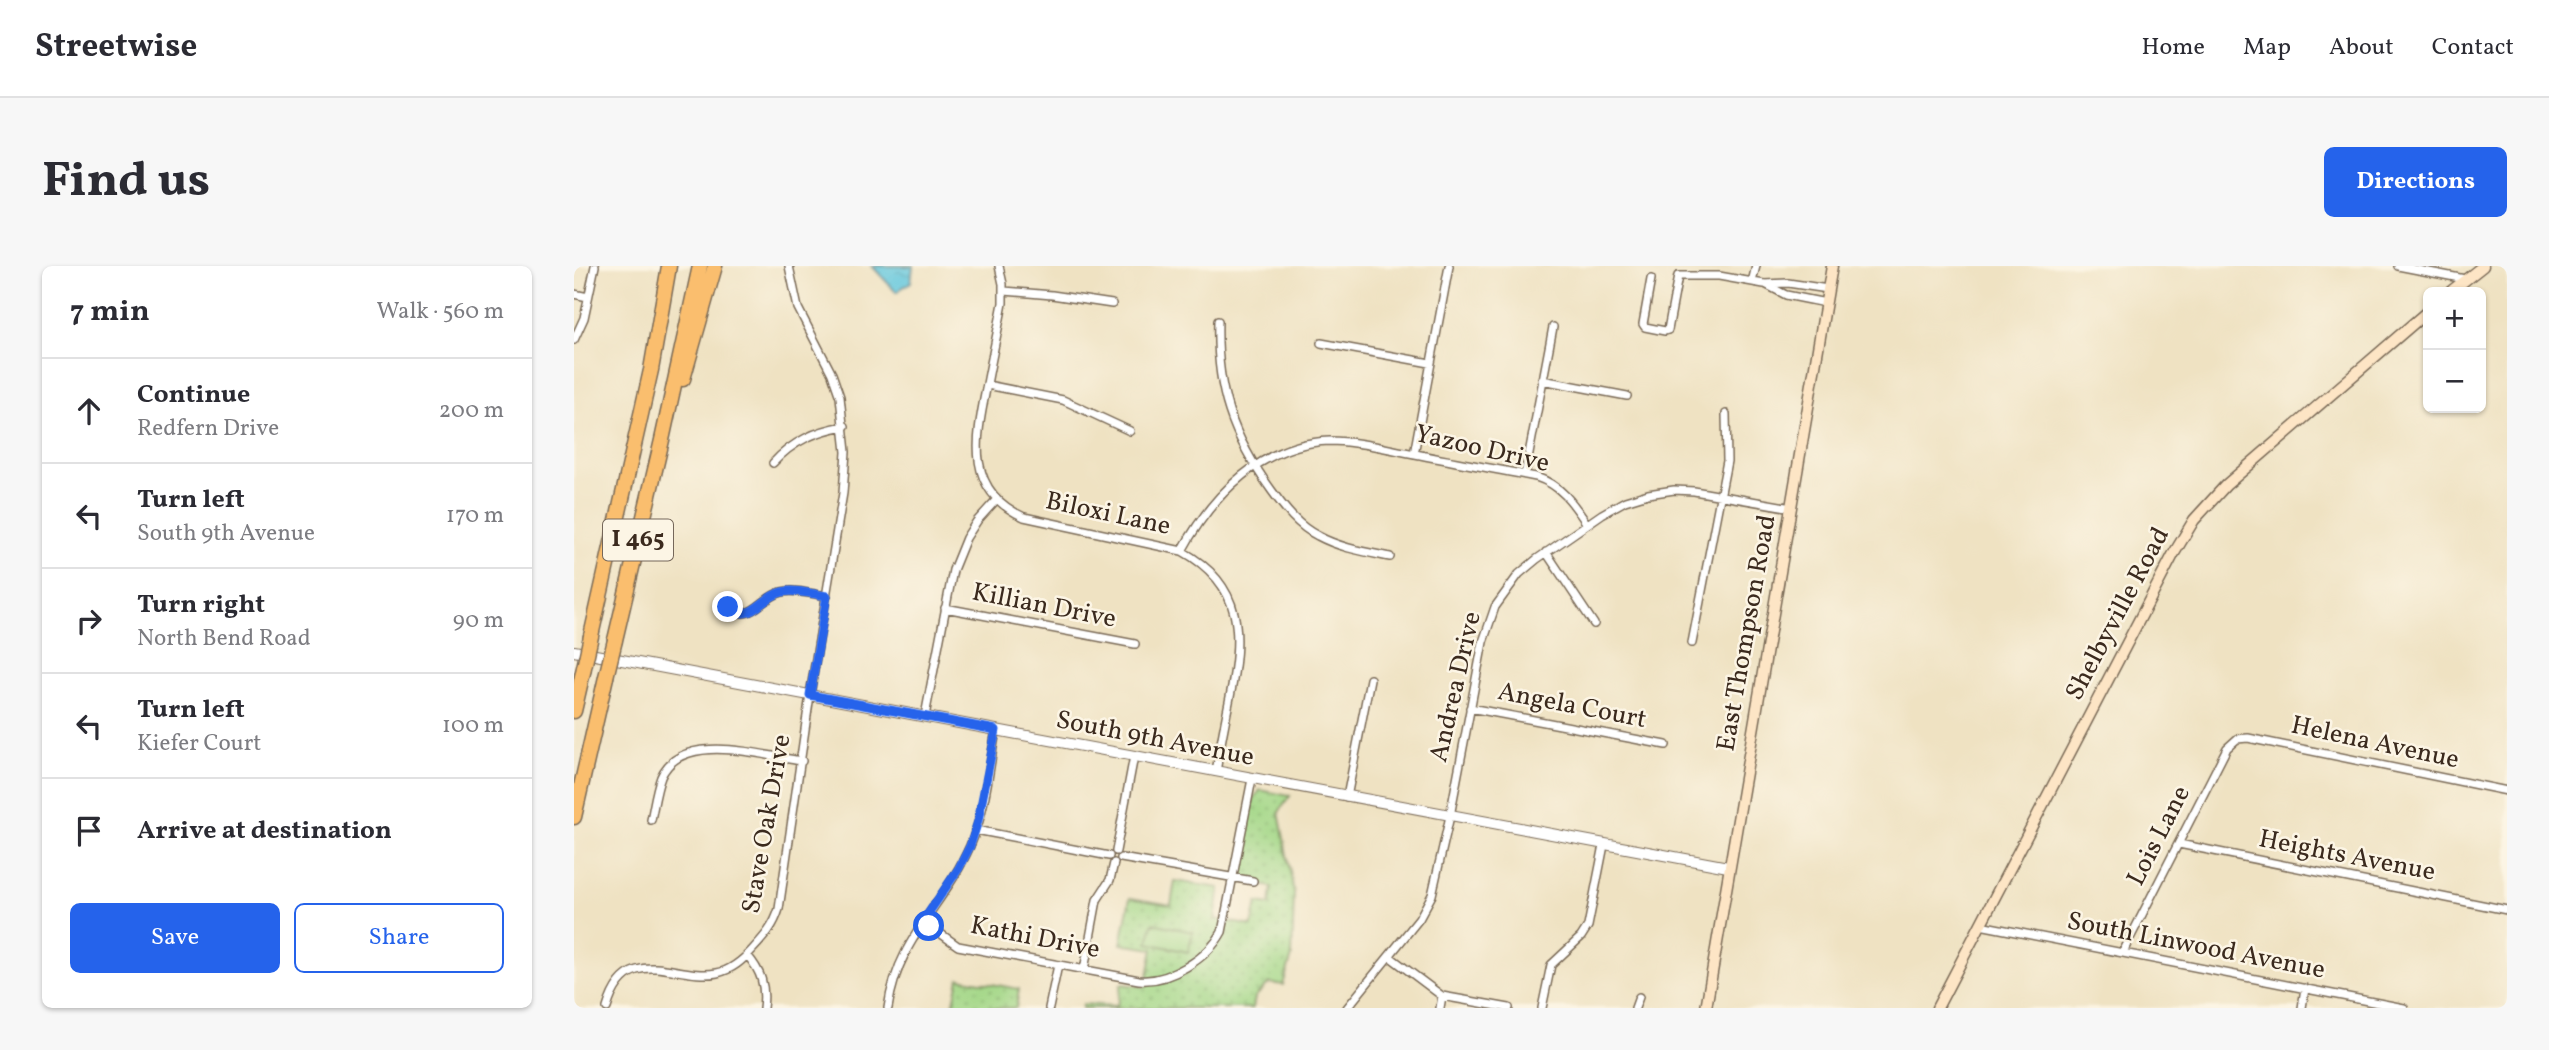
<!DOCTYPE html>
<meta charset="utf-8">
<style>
:root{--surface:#fff;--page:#f7f7f7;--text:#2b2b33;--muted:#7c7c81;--line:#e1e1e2;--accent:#2563eb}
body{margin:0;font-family:Vollkorn,serif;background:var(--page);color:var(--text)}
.controls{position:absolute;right:21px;top:21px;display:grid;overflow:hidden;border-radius:10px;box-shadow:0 2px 5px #0004}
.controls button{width:63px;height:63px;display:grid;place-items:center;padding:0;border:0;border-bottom:2px solid var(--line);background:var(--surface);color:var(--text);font:35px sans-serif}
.stop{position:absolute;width:21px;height:21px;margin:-16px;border:5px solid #2563eb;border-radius:50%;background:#fff}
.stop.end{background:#2563eb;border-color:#fff;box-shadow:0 2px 7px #0008}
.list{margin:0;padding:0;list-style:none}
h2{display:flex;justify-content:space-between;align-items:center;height:91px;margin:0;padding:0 28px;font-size:30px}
h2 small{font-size:23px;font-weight:400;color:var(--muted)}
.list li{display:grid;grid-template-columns:46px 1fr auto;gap:21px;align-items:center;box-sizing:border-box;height:105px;padding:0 28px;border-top:2px solid var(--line)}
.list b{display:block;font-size:26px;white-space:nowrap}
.list p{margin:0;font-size:23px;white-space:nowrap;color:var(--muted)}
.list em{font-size:23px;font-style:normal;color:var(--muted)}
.actions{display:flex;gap:14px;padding:21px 28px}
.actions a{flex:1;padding:16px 0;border:2px solid var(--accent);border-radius:10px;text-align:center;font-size:24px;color:var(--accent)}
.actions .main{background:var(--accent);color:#fff}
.icon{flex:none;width:38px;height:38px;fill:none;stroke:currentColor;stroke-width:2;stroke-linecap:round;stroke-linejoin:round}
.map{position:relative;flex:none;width:1933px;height:742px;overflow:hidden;border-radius:10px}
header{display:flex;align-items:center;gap:42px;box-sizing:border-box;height:98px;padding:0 35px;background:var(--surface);border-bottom:2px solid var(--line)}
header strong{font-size:33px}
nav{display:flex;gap:38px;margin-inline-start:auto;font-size:24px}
.intro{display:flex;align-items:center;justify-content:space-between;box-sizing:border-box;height:168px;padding:0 42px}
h1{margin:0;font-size:49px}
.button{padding:18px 32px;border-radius:10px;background:var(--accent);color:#fff;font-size:24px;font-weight:700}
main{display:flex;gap:42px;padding:0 42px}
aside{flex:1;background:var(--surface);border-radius:10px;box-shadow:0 2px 5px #0004}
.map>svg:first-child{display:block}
.park{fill:url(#park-dots);stroke:#6f8052;stroke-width:2}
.pitch{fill:#a3d787;stroke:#6f8052;stroke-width:2}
.water{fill:url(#water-ripples);stroke:#4e787e;stroke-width:2}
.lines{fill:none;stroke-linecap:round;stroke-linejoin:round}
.minor-casing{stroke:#7a6a57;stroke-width:10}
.tertiary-casing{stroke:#7a6a57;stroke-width:12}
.secondary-casing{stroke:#7a6a57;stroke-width:13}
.motorway-casing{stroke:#7a6a57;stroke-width:17}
.minor{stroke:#fff;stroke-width:7}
.tertiary{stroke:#fff;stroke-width:10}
.secondary{stroke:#fde5c5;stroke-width:10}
.motorway{stroke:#fabe6e;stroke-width:14}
.motorway-bridge-casing{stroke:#7a6a57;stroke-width:17;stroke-linecap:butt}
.motorway-bridge{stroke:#fabe6e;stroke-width:14}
.route{stroke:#2563eb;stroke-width:9}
.labels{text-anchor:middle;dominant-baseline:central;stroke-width:5;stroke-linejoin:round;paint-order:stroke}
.shield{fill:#fcf5e5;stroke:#75675a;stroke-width:2}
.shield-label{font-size:24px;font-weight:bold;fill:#3b2a1e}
.street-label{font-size:26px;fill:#3b2a1e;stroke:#fcf5e5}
</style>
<header>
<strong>Streetwise</strong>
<nav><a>Home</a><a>Map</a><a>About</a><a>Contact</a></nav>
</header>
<div class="intro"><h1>Find us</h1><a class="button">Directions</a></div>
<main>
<aside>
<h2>7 min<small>Walk · 560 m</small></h2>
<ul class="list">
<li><svg class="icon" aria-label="ahead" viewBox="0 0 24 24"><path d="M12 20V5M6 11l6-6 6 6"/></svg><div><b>Continue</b><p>Redfern Drive</p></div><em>200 m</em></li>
<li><svg class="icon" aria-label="left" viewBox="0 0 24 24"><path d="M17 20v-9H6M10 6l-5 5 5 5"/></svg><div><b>Turn left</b><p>South 9th Avenue</p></div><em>170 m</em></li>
<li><svg class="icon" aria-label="right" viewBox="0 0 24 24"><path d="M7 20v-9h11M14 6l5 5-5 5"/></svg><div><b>Turn right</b><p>North Bend Road</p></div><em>90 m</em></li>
<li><svg class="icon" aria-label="left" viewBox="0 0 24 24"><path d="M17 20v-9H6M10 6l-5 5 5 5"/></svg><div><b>Turn left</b><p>Kiefer Court</p></div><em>100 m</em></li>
<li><svg class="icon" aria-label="arrive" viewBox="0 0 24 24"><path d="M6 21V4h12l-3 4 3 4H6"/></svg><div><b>Arrive at destination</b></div></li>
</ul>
<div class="actions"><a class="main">Save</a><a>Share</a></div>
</aside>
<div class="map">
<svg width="1933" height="742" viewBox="0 0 1933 742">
<defs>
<pattern id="park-dots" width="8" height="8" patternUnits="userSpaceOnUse" patternTransform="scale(1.75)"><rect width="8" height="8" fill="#a3d787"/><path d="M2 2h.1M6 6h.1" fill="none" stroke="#8db974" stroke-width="1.8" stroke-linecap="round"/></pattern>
<pattern id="water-ripples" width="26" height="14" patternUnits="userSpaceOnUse" patternTransform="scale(1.75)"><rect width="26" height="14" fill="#60c6dd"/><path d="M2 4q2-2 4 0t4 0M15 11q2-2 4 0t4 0" fill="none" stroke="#54aabd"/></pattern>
</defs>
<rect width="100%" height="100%" fill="#fcf5e5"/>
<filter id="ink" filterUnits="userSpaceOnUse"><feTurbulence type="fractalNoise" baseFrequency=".0143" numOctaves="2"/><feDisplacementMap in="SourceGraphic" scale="14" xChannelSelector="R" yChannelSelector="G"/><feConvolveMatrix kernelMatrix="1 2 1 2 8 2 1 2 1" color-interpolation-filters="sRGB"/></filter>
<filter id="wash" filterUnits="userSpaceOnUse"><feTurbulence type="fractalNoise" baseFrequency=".00686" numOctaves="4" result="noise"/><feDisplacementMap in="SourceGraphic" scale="28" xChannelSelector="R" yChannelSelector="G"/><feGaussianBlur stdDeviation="1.57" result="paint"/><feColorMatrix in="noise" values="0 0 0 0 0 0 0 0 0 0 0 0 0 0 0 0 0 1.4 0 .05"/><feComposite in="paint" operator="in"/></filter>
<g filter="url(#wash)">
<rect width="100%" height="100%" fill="#efe2c2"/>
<path class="park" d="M686,524l30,6 -11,16 15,81 -2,63 -9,29 -14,-2 -14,14 -2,11h-171l1,-4 34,2 4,-22 25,3 7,-38 -32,-5 9,-46 41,7 4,-24 45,7 -5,31 37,7 5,-23 13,2 2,-18 -34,-6 15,-80z
M385,712l60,11 -3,19h-63z"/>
<path class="pitch" d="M579,657l40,9 -5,20 -40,-9z"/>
<path class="water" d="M298,0h41l-2,16 -15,10z"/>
</g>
<g filter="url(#ink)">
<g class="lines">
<g class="minor-casing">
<path id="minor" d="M425,0l4,18v19c-5,27 -11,54 -16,81 -10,51 -24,106 37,133l158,34c63,35 60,84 48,146 -5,25 -10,50 -14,75
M1824,0l67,13
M1077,13l-8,45 2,3 20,4 3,-1 10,-54h41l45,8 24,-1 40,6
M1178,16l4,-16
M1191,18l21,11 40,8
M430,25l48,4 60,9
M0,28l14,3
M644,55c-2,69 14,115 54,170 13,18 26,35 46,45 22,12 48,16 72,21
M0,74l10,-22 11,-52
M747,77l109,20
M968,114l85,16
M413,119l76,15 67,31
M840,188l35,-188
M199,197c20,-22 43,-32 72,-37
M951,209l28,-148
M608,285c30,-56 81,-108 148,-110 28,0 57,8 85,13 40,8 81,15 121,23 25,8 37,26 51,47
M972,286l48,72
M154,341c24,18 32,-10 54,-15 14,-3 30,2 45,4
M371,342l190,36
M1118,377l35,-182 -1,-47
M896,442l196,37
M351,450l28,-146 13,-32 11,-17 20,-22
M773,531l23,-118
M77,554c3,-14 5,-30 10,-43 20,-47 102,-21 141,-16
M402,564l133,26
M1605,578l328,66
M542,585l18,-95
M547,592l132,23
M349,655l35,25 181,34c30,3 69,-22 83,-48l30,-153
M1406,659l424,83
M1549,686l104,-204 10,-9 11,-1 259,53
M173,689c14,16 19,31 16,53
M815,690l53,40 67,12
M510,704l13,-70 13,-20 4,-17
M33,742c20,-68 69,-27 110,-35 15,-3 26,-13 36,-24 12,-13 21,-23 26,-40l31,-214 33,-202 3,-41 -6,-55 -8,-23 -34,-66 -9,-42
M314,742c10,-71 56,-102 82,-162 16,-36 19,-78 26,-116
M475,742l9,-43
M773,742l72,-89 13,-24 18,-79 33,-174 12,-35 24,-33 18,-15 65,-45 23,-13 23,-7 26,-4 20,1 98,17
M866,742l2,-12
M968,742l9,-43 30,-28 7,-11 16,-81
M1061,742l4,-11
M1728,742l3,-20"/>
</g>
<g class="tertiary-casing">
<path id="tertiary" d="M0,385l1154,216"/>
</g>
<g class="secondary-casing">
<path id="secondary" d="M1876,26l33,-26
M1132,742l126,-742
M1363,742l236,-453 21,-35 32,-35 202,-174"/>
</g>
<g class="motorway-casing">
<path id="motorway" d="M109,113l32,-113
M17,370l60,-266 18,-104
M41,374l47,-200 38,-174
M0,445l9,-39
M0,551l32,-140"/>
</g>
<use href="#minor" class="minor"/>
<use href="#tertiary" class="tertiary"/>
<use href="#secondary" class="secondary"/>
<use href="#motorway" class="motorway"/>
<g class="motorway-bridge-casing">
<path id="motorway-bridge" d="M9,406l8,-36
M32,411l9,-37"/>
</g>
<use href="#motorway-bridge" class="motorway-bridge"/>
</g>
</g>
<g class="lines" filter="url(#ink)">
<path class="route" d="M154,341c24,18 32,-10 54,-15 14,-3 30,2 45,4l-17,99 186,35 -18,91 -8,25 -11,22 -36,53 6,5"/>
</g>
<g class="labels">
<rect class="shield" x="29" y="253.5" width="70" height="41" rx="5"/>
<g class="shield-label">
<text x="64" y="274">I 465</text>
</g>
<g class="street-label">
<text transform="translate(908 183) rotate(13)">Yazoo Drive</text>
<text transform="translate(534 248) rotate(12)">Biloxi Lane</text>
<text transform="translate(470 340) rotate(11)">Killian Drive</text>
<text transform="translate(1544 348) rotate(-62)">Shelbyville Road</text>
<text transform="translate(1173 367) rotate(-80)">East Thompson Road</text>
<text transform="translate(882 421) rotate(-77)">Andrea Drive</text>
<text transform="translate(998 440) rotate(11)">Angela Court</text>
<text transform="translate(581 473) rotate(11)">South 9th Avenue</text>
<text transform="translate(1801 477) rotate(12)">Helena Avenue</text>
<text transform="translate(193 558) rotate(-80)">Stave Oak Drive</text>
<text transform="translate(1585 570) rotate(-63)">Lois Lane</text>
<text transform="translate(1773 590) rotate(11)">Heights Avenue</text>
<text transform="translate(461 672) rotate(11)">Kathi Drive</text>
<text transform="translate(1622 680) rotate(11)">South Linwood Avenue</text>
</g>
</g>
</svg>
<div class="controls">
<button>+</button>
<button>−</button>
</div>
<div class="stop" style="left:355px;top:660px"></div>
<div class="stop end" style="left:154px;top:341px"></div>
</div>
</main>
